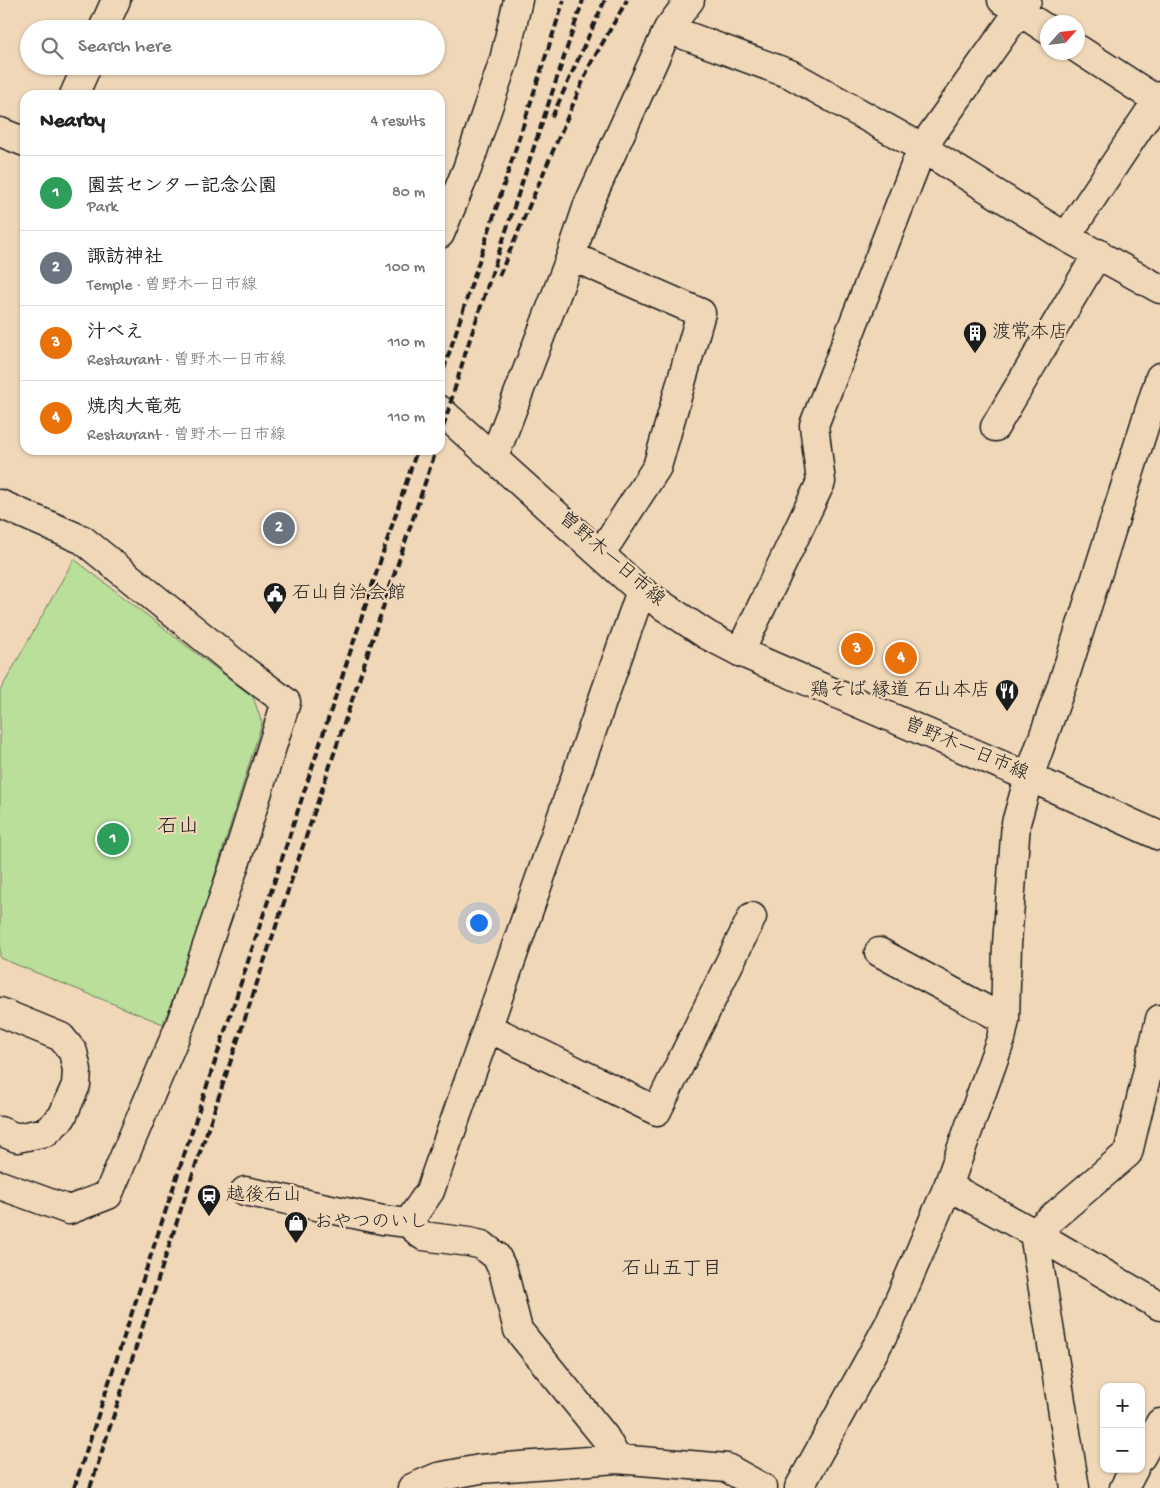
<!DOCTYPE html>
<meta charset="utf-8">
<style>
:root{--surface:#fff;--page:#f2f2f2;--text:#222;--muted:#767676;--line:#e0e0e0;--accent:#2563eb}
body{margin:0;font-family:"Gochi Hand","Klee One",sans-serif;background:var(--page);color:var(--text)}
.controls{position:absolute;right:15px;bottom:15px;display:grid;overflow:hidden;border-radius:10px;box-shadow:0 1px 4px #0004}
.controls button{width:45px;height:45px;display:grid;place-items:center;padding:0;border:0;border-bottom:1px solid var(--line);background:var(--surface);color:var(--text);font:25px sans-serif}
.compass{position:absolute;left:1040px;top:15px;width:45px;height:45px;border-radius:50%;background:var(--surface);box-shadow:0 1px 4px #0004;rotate:63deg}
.you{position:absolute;left:478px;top:922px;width:18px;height:18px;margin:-12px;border:4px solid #fff;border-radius:50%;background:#1a73e8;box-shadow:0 0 0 8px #1a73e833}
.badge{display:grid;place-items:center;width:32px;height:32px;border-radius:50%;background:var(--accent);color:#fff;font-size:16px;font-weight:700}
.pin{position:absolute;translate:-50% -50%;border:2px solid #fff;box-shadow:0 1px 5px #0006}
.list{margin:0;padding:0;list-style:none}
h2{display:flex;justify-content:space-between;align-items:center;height:65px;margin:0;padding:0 20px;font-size:21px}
h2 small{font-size:16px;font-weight:400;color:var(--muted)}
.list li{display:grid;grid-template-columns:32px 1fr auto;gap:15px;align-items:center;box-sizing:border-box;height:75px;padding:0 20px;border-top:1px solid var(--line)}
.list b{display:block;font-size:19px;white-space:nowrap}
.list p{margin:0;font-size:16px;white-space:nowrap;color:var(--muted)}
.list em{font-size:16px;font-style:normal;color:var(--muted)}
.icon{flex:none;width:28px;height:28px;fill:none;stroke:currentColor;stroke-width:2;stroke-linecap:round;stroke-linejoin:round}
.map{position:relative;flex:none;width:1160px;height:1488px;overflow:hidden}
.search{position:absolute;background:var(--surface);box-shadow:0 1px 4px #0004;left:20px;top:20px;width:425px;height:55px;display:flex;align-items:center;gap:12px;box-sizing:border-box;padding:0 18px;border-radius:28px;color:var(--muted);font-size:19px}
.panel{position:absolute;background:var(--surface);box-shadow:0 1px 4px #0004;left:20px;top:90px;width:425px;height:365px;border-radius:15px}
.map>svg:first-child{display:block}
.green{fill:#b9df9a;stroke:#6a7e5b}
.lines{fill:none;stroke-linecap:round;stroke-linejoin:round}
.minor-casing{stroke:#1c1c1c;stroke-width:31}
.tertiary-casing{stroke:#1c1c1c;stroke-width:31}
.secondary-casing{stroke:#1c1c1c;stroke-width:31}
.minor{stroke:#f0d7b8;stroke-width:28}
.tertiary{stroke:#f0d7b8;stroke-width:28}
.secondary{stroke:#f0d7b8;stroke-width:28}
.rail{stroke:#1c1c1c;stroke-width:4;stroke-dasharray:8 4;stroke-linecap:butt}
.labels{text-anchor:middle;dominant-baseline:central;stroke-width:4.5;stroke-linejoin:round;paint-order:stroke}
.poi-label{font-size:19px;fill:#1c1c1c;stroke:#f0d7b8;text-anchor:start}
.street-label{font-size:19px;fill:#1c1c1c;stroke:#f0d7b8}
.neighbourhood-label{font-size:20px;fill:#1c1c1c;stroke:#f0d7b8}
.quarter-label{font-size:21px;fill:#1c1c1c;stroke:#f0d7b8}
</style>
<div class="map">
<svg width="1160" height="1488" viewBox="0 0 1160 1488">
<rect width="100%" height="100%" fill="#f0d7b8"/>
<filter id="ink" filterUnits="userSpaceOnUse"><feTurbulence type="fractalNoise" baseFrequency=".02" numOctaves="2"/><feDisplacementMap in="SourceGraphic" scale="10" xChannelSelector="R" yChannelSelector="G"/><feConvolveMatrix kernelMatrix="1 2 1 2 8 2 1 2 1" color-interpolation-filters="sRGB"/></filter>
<g filter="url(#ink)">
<path class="green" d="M74,559l179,138 9,26 -72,232 -27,69 -163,-66v-267z"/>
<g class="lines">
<g class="minor-casing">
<path id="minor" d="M1002,0l46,30
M103,29l13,-29
M668,29l22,-29
M1078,49l82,53
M74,95l13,-29
M1066,237l94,-141
M571,256l130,57 -44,154 -56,86
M995,427l103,-174
M494,457l77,-201 17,-51 80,-176 122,45 132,74 144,89 94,52
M0,504l83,36 163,132 40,30 -48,153 -58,170 -72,170 -39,15 -69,-25
M740,652l81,-170 -7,-57 108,-277 105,-148
M879,952l126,68
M0,1012l61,25 12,15 4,18 -1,15 -14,32 -16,15 -29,6 -17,-7
M489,1028l168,83 95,-194
M948,1186l86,47 126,73
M245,1191l138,29 25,3 15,13 46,6 13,3 14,11 7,14 15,60 86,106 13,23
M408,1223l22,-32 211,-600
M1141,1457l19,-34
M412,1488l26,-11 42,-8 137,-10 110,9 36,20
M799,1488l90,-164 59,-138 53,-147 4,-19 2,-76 9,-121 13,-46 34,-95 97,-305
M1075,1488l-41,-255 94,-80 32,-134
M1124,1488l10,-19"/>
</g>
<g class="tertiary-casing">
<path id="tertiary" d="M440,234l27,-65 37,-109 14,-60"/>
</g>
<g class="secondary-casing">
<path id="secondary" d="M0,132l25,10
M440,410l201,181 66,44 33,17 289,125 131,59"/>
</g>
<use href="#minor" class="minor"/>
<use href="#tertiary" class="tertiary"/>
<use href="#secondary" class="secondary"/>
<path class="rail" d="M552,117l53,-117
M499,276l91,-211 37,-65
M440,381l124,-381
M440,438l26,-87 117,-351
M74,1488l343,-1038
M90,1488l94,-288 252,-750"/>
</g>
</g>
<defs>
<g id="building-pin" transform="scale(1.25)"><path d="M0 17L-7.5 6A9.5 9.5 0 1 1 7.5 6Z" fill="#1c1c1c" stroke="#f0d7b8"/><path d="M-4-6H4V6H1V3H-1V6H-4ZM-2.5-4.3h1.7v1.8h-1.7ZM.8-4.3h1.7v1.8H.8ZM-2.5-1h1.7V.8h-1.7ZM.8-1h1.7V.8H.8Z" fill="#fff"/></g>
<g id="civic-pin" transform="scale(1.25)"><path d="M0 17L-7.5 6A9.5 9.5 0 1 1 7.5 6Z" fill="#1c1c1c" stroke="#f0d7b8"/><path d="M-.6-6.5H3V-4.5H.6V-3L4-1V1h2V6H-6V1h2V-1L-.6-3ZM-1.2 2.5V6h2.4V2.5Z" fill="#fff"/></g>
<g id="restaurant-pin" transform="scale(1.25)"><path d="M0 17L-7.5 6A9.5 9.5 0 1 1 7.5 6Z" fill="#1c1c1c" stroke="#f0d7b8"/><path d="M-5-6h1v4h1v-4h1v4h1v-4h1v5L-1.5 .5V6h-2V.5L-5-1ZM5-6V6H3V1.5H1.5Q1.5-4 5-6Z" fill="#fff"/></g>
<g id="station-pin" transform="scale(1.25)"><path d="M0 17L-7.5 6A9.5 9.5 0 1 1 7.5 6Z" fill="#1c1c1c" stroke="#f0d7b8"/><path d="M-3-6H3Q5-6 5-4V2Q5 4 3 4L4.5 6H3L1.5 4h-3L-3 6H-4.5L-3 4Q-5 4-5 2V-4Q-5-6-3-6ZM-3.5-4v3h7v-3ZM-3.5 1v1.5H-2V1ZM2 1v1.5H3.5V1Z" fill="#fff"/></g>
<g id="shop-pin" transform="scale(1.25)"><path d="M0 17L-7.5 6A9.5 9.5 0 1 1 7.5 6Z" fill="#1c1c1c" stroke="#f0d7b8"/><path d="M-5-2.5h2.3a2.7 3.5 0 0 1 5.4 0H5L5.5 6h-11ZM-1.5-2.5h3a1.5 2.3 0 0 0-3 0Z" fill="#fff"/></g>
</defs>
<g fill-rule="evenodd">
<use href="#building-pin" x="975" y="333"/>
<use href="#civic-pin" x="275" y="594"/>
<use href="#restaurant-pin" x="1007" y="691"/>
<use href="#station-pin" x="209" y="1196"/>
<use href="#shop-pin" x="296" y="1223"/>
</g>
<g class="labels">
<g class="poi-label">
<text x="992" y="333">渡常本店</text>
<text x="292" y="594">石山自治会館</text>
<text x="990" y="691" text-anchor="end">鶏そば 縁道 石山本店</text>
<text x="226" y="1196">越後石山</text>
<text x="314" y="1223">おやつのいし</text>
</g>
<g class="street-label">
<text transform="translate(611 560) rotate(41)">曽野木一日市線</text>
<text transform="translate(966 750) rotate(23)">曽野木一日市線</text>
</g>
<g class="neighbourhood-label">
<text x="672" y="1270">石山五丁目</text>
</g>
<g class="quarter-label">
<text x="178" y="828">石山</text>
</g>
</g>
</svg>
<div class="controls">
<button>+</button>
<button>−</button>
</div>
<svg class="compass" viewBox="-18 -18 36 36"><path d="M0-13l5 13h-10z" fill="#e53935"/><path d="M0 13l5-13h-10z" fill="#767676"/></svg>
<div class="you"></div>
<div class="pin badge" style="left:113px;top:839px;background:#2e9e5b">1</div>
<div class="pin badge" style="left:279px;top:528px;background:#6b7280">2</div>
<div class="pin badge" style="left:857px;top:649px;background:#e8710a">3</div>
<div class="pin badge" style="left:901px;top:658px;background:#e8710a">4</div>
<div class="search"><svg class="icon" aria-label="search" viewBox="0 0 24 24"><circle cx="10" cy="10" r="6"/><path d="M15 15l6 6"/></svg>Search here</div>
<section class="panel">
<h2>Nearby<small>4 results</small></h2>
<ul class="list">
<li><span class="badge" style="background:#2e9e5b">1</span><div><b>園芸センター記念公園</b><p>Park</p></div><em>80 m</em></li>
<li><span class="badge" style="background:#6b7280">2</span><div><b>諏訪神社</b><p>Temple · 曽野木一日市線</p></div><em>100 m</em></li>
<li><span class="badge" style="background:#e8710a">3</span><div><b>汁べえ</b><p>Restaurant · 曽野木一日市線</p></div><em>110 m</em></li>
<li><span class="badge" style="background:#e8710a">4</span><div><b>焼肉大竜苑</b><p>Restaurant · 曽野木一日市線</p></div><em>110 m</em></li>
</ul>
</section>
</div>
